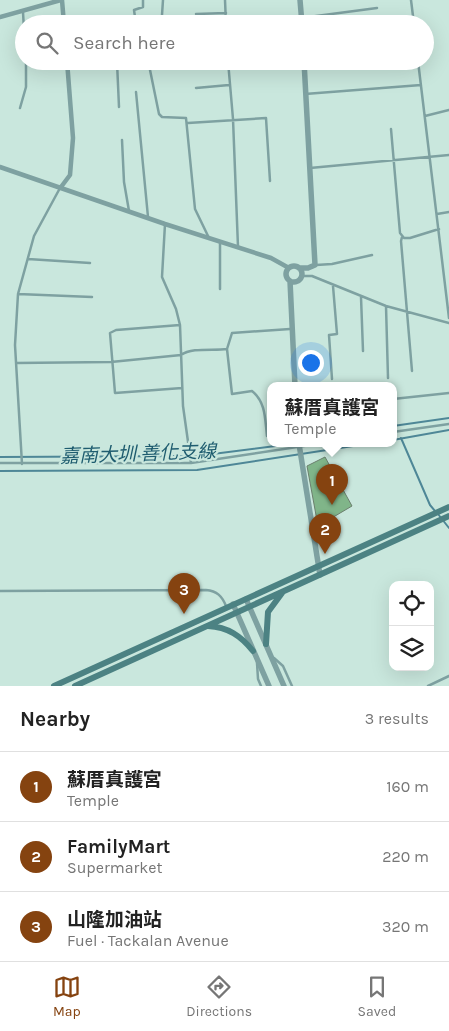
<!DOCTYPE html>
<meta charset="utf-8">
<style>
:root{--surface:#fff;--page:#f6f6f6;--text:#222;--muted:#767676;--line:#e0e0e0;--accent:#854310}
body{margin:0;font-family:Karla,"Noto Sans TC",sans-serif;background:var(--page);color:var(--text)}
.controls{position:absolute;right:15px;bottom:15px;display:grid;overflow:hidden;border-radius:10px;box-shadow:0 5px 20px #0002}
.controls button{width:45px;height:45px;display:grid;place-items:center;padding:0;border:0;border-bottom:1px solid var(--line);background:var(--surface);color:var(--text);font:25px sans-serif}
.you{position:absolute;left:310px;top:362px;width:18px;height:18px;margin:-12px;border:4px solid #fff;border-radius:50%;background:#1a73e8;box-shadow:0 0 0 8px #1a73e833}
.badge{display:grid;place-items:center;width:32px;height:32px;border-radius:50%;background:var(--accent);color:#fff;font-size:16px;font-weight:700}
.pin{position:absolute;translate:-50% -41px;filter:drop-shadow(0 1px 2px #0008)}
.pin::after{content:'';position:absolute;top:26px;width:18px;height:15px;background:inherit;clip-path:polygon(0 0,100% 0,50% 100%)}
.popup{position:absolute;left:267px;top:382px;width:130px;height:65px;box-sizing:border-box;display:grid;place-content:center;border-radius:10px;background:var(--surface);filter:drop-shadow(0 1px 4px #0005);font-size:16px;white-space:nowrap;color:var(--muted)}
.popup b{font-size:19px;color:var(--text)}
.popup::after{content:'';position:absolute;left:50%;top:100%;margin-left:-10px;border:10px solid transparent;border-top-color:var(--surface)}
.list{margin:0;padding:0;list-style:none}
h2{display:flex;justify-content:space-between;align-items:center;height:65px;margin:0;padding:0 20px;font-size:21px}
h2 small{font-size:16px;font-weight:400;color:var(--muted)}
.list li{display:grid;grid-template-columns:32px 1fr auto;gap:15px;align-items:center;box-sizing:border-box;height:70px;padding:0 20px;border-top:1px solid var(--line)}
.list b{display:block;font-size:19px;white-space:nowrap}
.list p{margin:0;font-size:16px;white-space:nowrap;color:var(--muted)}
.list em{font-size:16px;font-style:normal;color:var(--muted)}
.icon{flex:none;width:28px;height:28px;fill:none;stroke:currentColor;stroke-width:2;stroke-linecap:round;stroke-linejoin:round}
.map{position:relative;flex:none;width:449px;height:686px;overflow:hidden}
.search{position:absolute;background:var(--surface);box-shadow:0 5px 20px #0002;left:15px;right:15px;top:15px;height:55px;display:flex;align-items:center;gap:12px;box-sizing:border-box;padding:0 18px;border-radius:28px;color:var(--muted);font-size:19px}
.sheet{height:275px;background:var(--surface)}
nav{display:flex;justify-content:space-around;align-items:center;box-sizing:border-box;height:70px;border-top:1px solid var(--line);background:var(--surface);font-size:14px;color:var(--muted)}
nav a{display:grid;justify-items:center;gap:2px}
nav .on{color:var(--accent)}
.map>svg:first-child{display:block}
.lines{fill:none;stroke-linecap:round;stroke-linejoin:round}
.stream{stroke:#4e8797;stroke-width:2}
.building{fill:#80b589;stroke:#6b7f6d}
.service{stroke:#7ea1a1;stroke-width:2.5}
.minor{stroke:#7ea1a1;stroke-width:4.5}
.tertiary{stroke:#7ea1a1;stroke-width:5.5}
.secondary{stroke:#4c8283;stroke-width:6}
.labels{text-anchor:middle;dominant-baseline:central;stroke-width:4.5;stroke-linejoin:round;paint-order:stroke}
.water-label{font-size:19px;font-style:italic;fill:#1e5c6f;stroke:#c9e7dd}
</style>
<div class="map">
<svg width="449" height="686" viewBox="0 0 449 686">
<rect width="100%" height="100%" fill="#c9e7dd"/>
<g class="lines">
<path class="stream" d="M393,426l56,-8
M401,438l29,67 5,6
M393,440l56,-10
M0,457l197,-1 94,-12
M0,471l197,-1 169,-26
M438,514l11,14"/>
</g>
<path class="building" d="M325,457l27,49 -22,13 2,4 -14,3 -11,-60z"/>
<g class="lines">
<path class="service" d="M225,0l1,24
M411,0l3,24
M23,12l1,18
M196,14l30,-1
M162,15l1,-15
M264,19l37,-1 76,-10
M136,24l-2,-14 9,-3v-7
M106,61l43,4 10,49 3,3 24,1 9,91 14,29
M228,61l5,58 5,128
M418,61l31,257
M117,62l2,45
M68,65l20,-4
M196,88l33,-3
M136,92l12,125
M305,94l116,-9
M20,108l6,-21v-26
M425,116l24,-6
M188,123l78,-5 4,63
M391,129l9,104 4,5h6l29,-9
M122,140l2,42 5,29
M310,168l139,-13
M437,214l12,-2
M165,224l-3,53 14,32 4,16 3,81 8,57
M402,237l-1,4 11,130
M220,243v46
M28,259l62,4
M316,265l16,-1 40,-9
M302,276h10l74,30 63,17
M18,294l74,3
M361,297l2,54
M386,306l2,72
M180,325l-64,5 -6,3 5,60 67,-5
M227,349l5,45 20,-3c14,11 13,29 15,45h4
M16,363l95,-1 70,-7c11,-8 33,-4 46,-6l5,-16 58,-4
M332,379l-3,-44 8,-1 -4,-48
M393,399l56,-6
M393,432l56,-8
M0,463h191l126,-19
M22,464l-7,-119 3,-51 16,-58 26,-48
M0,591l206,-1c11,1 16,6 20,16
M274,658l9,8 9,20
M257,663l1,16 3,7
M428,686l21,-10"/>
<path class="minor" d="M62,0l2,24
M0,17l61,-17
M0,167l165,57 106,34 18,10
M61,187l9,-12 3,-37 -6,-77"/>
<path class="tertiary" d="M300,0l2,24
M286 274a8 8 0 1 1 16 0a8 8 0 1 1-16 0Z
M299,268h9l7,-3 -11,-204
M290,281l5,105
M299,444l21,131
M246,599l38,87
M233,604l36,82"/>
<path class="secondary" d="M208,626c20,1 33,10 45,25
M266,644l2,-32 14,-19
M54,686l395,-179
M75,686l374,-170"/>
</g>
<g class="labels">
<g class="water-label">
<text transform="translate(138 454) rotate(-2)">嘉南大圳 善化支線</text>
</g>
</g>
</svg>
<div class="controls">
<button><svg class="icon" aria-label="locate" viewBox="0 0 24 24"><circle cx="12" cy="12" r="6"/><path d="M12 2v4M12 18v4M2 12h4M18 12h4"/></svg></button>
<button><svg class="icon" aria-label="layers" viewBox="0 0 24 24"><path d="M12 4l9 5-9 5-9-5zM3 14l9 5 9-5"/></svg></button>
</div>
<div class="you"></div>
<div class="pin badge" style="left:332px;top:505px">1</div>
<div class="popup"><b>蘇厝真護宮</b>Temple</div>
<div class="pin badge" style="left:325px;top:554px">2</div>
<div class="pin badge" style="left:184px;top:614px">3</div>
<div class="search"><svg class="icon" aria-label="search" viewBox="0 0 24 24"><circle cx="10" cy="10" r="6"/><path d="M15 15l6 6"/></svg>Search here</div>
</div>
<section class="sheet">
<h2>Nearby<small>3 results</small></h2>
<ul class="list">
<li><span class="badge">1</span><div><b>蘇厝真護宮</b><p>Temple</p></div><em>160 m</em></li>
<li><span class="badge">2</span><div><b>FamilyMart</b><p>Supermarket</p></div><em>220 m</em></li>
<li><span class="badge">3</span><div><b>山隆加油站</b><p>Fuel · Tackalan Avenue</p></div><em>320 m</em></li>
</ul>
</section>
<nav>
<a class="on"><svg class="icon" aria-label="map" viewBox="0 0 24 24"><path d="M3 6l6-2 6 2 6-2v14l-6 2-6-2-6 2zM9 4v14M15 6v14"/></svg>Map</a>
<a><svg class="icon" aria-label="directions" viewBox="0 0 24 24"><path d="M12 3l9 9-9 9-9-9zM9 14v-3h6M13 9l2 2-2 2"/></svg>Directions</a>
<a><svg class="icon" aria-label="saved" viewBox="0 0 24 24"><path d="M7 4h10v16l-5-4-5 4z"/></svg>Saved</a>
</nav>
